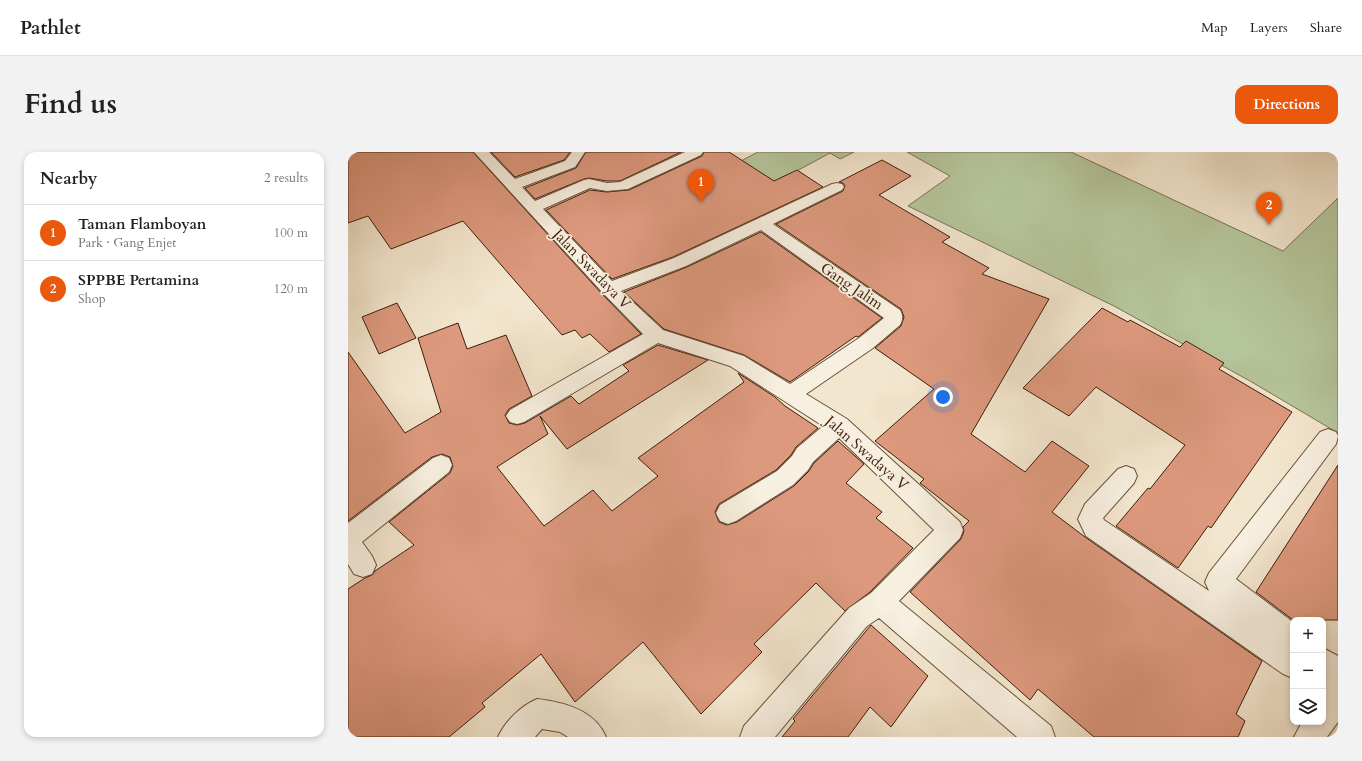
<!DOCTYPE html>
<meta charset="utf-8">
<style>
:root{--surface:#fff;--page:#f2f2f2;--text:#202124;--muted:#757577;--line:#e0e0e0;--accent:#ea580c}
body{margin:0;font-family:Cardo,serif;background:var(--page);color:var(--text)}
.controls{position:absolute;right:12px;bottom:12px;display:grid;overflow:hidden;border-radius:8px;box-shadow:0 2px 6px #0003}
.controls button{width:36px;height:36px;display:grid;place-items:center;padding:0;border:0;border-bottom:1px solid var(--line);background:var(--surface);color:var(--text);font:20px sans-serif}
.you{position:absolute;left:595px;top:245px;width:14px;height:14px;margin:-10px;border:3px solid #fff;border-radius:50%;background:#1a73e8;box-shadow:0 0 0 6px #1a73e833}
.badge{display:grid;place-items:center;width:26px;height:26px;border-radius:50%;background:var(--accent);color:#fff;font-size:13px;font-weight:700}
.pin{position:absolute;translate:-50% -33px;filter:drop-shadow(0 1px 2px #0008)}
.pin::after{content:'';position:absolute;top:21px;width:14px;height:12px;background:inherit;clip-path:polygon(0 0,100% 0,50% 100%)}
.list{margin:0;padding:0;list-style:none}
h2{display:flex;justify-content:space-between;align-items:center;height:52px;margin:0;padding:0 16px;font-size:17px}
h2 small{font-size:13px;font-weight:400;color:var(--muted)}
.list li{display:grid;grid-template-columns:26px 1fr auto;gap:12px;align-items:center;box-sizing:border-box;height:56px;padding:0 16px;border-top:1px solid var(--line)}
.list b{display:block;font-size:15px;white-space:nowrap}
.list p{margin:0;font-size:13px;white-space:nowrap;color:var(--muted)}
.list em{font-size:13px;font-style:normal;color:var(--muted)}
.icon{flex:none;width:22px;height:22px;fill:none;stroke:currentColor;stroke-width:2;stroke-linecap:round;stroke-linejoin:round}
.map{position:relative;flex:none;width:990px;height:585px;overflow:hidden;border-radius:12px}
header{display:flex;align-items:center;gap:24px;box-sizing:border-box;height:56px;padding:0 20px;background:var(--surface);border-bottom:1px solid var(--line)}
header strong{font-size:19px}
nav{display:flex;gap:22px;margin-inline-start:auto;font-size:14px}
.intro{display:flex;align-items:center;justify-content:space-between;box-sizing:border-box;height:96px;padding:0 24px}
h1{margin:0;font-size:28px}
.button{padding:10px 18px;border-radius:12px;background:var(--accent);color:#fff;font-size:14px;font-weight:700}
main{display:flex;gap:24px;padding:0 24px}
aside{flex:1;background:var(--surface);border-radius:12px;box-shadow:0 2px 6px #0003}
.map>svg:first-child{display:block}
.green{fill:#b6c69c;stroke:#7a7252}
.building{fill:#dd997e;stroke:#3d1e08}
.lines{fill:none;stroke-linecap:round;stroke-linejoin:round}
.street-casing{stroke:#6a503a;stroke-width:2}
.street{fill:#f7efdf;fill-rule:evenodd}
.labels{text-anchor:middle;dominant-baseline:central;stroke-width:3.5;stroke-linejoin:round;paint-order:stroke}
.street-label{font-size:15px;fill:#3d1e08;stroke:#f7efdf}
</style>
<header>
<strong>Pathlet</strong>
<nav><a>Map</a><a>Layers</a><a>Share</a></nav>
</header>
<div class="intro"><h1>Find us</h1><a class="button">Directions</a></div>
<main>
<aside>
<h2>Nearby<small>2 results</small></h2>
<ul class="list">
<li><span class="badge">1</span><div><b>Taman Flamboyan</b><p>Park · Gang Enjet</p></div><em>100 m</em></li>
<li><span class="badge">2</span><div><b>SPPBE Pertamina</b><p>Shop</p></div><em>120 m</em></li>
</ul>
</aside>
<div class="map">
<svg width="990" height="585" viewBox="0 0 990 585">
<rect width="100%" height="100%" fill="#f3e6ce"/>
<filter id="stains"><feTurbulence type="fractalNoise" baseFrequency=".005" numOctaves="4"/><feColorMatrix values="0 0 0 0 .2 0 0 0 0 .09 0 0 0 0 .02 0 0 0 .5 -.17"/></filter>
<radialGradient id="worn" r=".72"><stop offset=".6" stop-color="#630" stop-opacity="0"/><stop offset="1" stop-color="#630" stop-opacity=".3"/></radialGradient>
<path class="green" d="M410,0h96l-14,7 -10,-6 -219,118 -29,-26z
M559,0h164l212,99 55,-53v235l-88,-52 -136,-75 -206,-100 42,-30z"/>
<path class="building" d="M0,0h125l129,142 39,40 -32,18 -19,-18 -8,4 -7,-8 -13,5 -99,-114 -72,28 -23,-33 -20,7z
M143,0h79l-6,8 -49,17z
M238,0h95l-61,29h-13l-18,-3 -5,1 -49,20 -10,-11 51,-20z
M356,0h25l45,29 23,-11 26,17 -150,70 -61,22 -66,-69 44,-20 17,2 22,-2 73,-34z
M534,8l29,16 -32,19 71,42 -8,5 47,26 -7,6 67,25 -78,135 54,38 27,-31 37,25 -37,46 33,25 177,124 -26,53 9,7 -7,16h-144l-56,-48 -8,11 -120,-108 51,-53 3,-8 -1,-4 6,-6 -49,-38 4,-4 -49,-38 59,-52 -59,-41 26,-22 3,-9 -3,-8 -125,-85 67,-33 2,-5 -2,-3 -4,-1z
M413,80l121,86 -24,19 -2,-1 -66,46 -46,-27 -80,-26 -40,-37 63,-25z
M49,151l19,35 -37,16 -17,-37z
M754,156l26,14 2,-2 50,27 6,-6 38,22 -5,6 73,43 -81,116 -3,-2 -30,42 -62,-42 32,-38 2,1 35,-44 -89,-58 -27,29 -46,-28z
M110,171l9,26 39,-14 26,61 -23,13 -4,6 4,8 8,2 8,-2 46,-27 8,8 50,-33 -6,-6 35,-20 50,15 -141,89 -27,-33 8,18 -51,33 47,59 49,-36 19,21 46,-35 -20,-18 106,-76 -6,-9 37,24 10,9 33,22 -22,19 -5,8 -15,15 -57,34 -4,8 4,10 8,3 10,-3 57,-36 15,-15 5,-8 24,-22 26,23 -18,19 36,29 -6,6 37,30 -43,44 -25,19 -29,-28 -62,61 8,8 -61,62 -58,-72 -68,60 -34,-48 -59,49 3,4 -36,30h-101v-148l17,-11 7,-3 3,-4 39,-26 -25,-23 61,-49 3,-7 -3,-9 -8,-3 -10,3 -84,64v-169l57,81 36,-21 -23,-74z
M990,313v155h-45l-37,-28z
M523,473l57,51 -37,51 -21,-20 -22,30h-66l13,-16 -2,-2z"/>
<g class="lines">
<g class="street-casing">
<path id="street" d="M126,0h15l26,27 50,-18 7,-9h13l-10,15 -53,20 13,14 49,-21 5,-1 18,4 13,-1 65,-30h18l-2,3 -73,34 -21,2 -17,-3 -47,21 69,72 62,-23 158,-74 5,-1 5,1 2,3 -2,3 -69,34 127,86c3,6 3,9 0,15l-27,23 -67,46 41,25 113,103 3,8 -3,8 -61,63 152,125 4,11h-38l-138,-119 -12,8 -92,111h-35l4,-11 105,-118 22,-15 63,-63 -95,-92 -26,24 -5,8 -15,15 -57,36 -8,3 -8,-3 -4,-8 4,-8 57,-34 15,-15 5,-8 26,-22 -93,-60 -72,-23 -134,79 -7,2 -7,-2 -4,-6 4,-6 133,-76 -40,-41zM413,78l123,88 -25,20 -69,46 -46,-28 -81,-26 -42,-39 65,-25z
M980,277l8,3 2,4 -2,8 -100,135 57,43v56l-10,-4 -197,-138 -8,-17 7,-15 33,-35 8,-3 8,3 3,7 -3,7 -31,35 1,2 105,71 -4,-9 4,-9 111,-141z
M93,303l8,3 3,7 -3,7 -87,70 10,14 4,9 -4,9 -9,3 -9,-3 -6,-10v-41l85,-65z
M975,496l15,8v66l-11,15h-33l8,-15h21z
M189,547c27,3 58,11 69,38h-38l-8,-5 -18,-3 -7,8h-37c7,-16 23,-31 39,-38z"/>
</g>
<use href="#street" class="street"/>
</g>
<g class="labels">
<g class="street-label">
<text transform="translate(244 117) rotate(46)">Jalan Swadaya V</text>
<text transform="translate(504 134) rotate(34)">Gang Jalim</text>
<text transform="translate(519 301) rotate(41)">Jalan Swadaya V</text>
</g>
</g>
<rect width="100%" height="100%" filter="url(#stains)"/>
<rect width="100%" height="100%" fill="url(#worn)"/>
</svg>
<div class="controls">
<button>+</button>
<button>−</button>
<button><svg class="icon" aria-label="layers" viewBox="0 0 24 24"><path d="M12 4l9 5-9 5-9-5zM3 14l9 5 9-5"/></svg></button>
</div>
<div class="you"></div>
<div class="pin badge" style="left:353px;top:50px">1</div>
<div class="pin badge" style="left:921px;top:73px">2</div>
</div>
</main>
